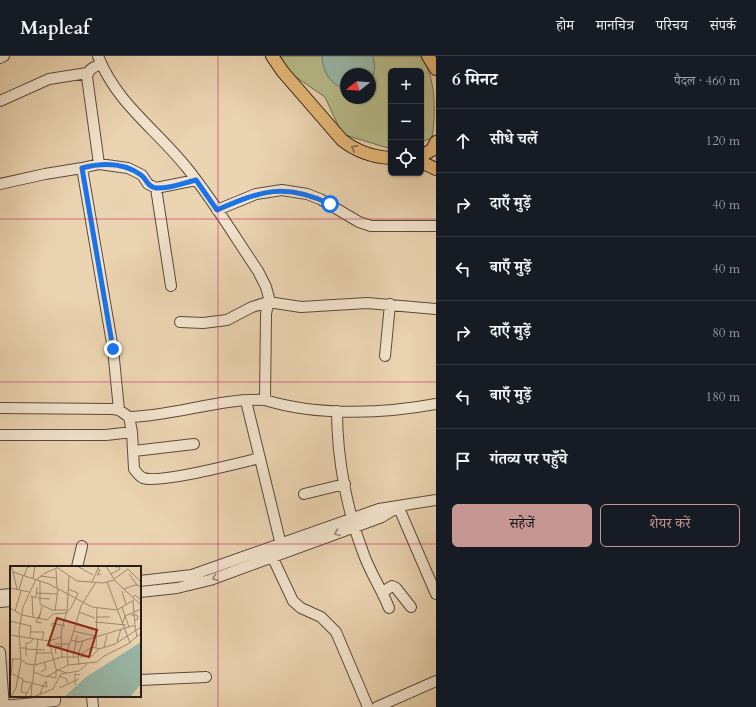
<!DOCTYPE html>
<html lang="hi">
<meta charset="utf-8">
<style>
:root{--surface:#171b24;--page:#242831;--text:#f1f3f6;--muted:#9ea1a6;--line:#363941;--accent:#c59692}
body{margin:0;font-family:Cardo,"Noto Serif Devanagari",serif;background:var(--page);color:var(--text)}
.controls{position:absolute;right:12px;top:12px;display:grid;overflow:hidden;border-radius:6px;box-shadow:0 1px 3px #0004}
.controls button{width:36px;height:36px;display:grid;place-items:center;padding:0;border:0;border-bottom:1px solid var(--line);background:var(--surface);color:var(--text);font:20px sans-serif}
.compass{position:absolute;left:340px;top:12px;width:36px;height:36px;border-radius:50%;background:var(--surface);box-shadow:0 1px 3px #0004;rotate:253deg}
.stop{position:absolute;width:12px;height:12px;margin:-9px;border:3px solid #1a73e8;border-radius:50%;background:#fff}
.stop.end{background:#1a73e8;border-color:#fff;box-shadow:0 1px 4px #0008}
.list{margin:0;padding:0;list-style:none}
h2{display:flex;justify-content:space-between;align-items:center;height:52px;margin:0;padding:0 16px;font-size:17px}
h2 small{font-size:13px;font-weight:400;color:var(--muted)}
.list li{display:grid;grid-template-columns:26px 1fr auto;gap:12px;align-items:center;box-sizing:border-box;height:64px;padding:0 16px;border-top:1px solid var(--line)}
.list b{display:block;font-size:15px;white-space:nowrap}
.list em{font-size:13px;font-style:normal;color:var(--muted)}
.actions{display:flex;gap:8px;padding:12px 16px}
.actions a{flex:1;padding:9px 0;border:1px solid var(--accent);border-radius:6px;text-align:center;font-size:14px;color:var(--accent)}
.actions .main{background:var(--accent);color:#111}
.icon{flex:none;width:22px;height:22px;fill:none;stroke:currentColor;stroke-width:2;stroke-linecap:round;stroke-linejoin:round}
.map{position:relative;flex:none;width:436px;height:651px;overflow:hidden}
header{display:flex;align-items:center;gap:24px;box-sizing:border-box;height:56px;padding:0 20px;background:var(--surface);border-bottom:1px solid var(--line)}
header strong{font-size:19px}
nav{display:flex;gap:22px;margin-inline-start:auto;font-size:14px}
main{display:flex}
aside{flex:1;background:var(--surface)}
.map>svg:first-child{display:block}
.green{fill:#b8bc8b;stroke:#706c52;fill-rule:evenodd}
.water{fill:#99b8a8;stroke:#6c7a6e}
.lines{fill:none;stroke-linecap:round;stroke-linejoin:round}
.minor-casing{stroke:#594a3e;stroke-width:12}
.major-casing{stroke:#281c18;stroke-width:14}
.minor{stroke:#f2e3cc;stroke-width:10}
.major{stroke:#e6ba78;stroke-width:12}
.oneway{stroke:#876b48}
.oneway2{stroke:#97897b}
.route{stroke:#1a73e8;stroke-width:5}
.grid{fill:none;stroke:#c2185b;stroke-width:1;stroke-opacity:0.55}
.inset-road{fill:none;stroke:#9d8a74;stroke-width:1}
.view{fill:#8f2418;fill-opacity:0.15;stroke:#8f2418;stroke-width:2}
.inset-edge{fill:none;stroke:#281c18;stroke-width:2}
</style>
<header>
<strong>Mapleaf</strong>
<nav><a>होम</a><a>मानचित्र</a><a>परिचय</a><a>संपर्क</a></nav>
</header>
<main>
<div class="map">
<svg width="436" height="651" viewBox="0 0 436 651">
<rect width="100%" height="100%" fill="#ebd4b1"/>
<filter id="stains"><feTurbulence type="fractalNoise" baseFrequency=".005" numOctaves="4"/><feColorMatrix values="0 0 0 0 .2 0 0 0 0 .09 0 0 0 0 .02 0 0 0 .5 -.17"/></filter>
<radialGradient id="worn" r=".72"><stop offset=".6" stop-color="#630" stop-opacity="0"/><stop offset="1" stop-color="#630" stop-opacity=".3"/></radialGradient>
<path class="green" d="M280,0h141c15,21 15,57 11,82l-11,4v-71h-30v78l-49,-15 -17,-37 -35,-24zM346,18h24v24h-24z"/>
<path class="water" d="M322,0h51c2,9 3,17 -3,24v-6h-24v14c-15,-1 -24,-18 -24,-32z"/>
<g class="lines">
<g class="minor-casing">
<path id="minor" d="M98,0c19,48 57,72 89,112 26,32 48,69 71,103l8,16 3,11 -3,16 -1,86c51,16 119,14 171,4
M0,2l4,-2
M101,8c-7,3 -13,5 -14,13l12,87 -17,4 31,181 6,61
M0,45l49,-22 38,-6
M99,108l29,4 14,7 6,9 8,4 40,-8
M0,128l45,-10 37,-6
M156,132l15,98
M217,154l39,-16 26,-4 25,4 13,5 39,23 12,4h65
M180,266l23,1 24,-3 25,-13 16,-5 33,5 66,-4 69,6
M385,300l5,-52
M246,345l36,148
M0,352l113,1 6,1 10,7c46,-1 90,-19 136,-17
M337,355c0,48 10,100 27,144 7,19 18,35 25,53
M132,376l2,37c3,4 5,7 9,9 17,6 96,-15 117,-20
M0,379h106l26,-3 -3,-15
M134,395l60,-7
M304,438l41,-10
M398,450l38,88
M270,496l23,49 8,7 20,9 15,15 32,75
M77,511l5,-21
M140,525l52,-6 187,-66 57,-9
M140,536l37,-4 33,-8 172,-63 13,-8
M383,536l9,-6 4,2 15,19
M0,539l11,-1
M0,546l11,-1
M0,596l4,55
M140,624l66,-3
M92,640l1,11
M4,650l51,-5v-5
M377,651l59,-26"/>
</g>
<g class="major-casing">
<path id="major" d="M272,0l11,16 59,68c15,12 31,17 49,18
M428,0l8,13
M421,100l11,-6 4,-8
M421,106l15,7"/>
</g>
<use href="#minor" class="minor"/>
<use href="#major" class="major"/>
</g>
<defs><path id="oneway-chevron" d="M-2-3.5L2.5 0L-2 3.5" fill="none" stroke-width="1.6" stroke-linecap="round" stroke-linejoin="round"/></defs>
<use class="oneway" href="#oneway-chevron" transform="translate(354 92) rotate(-151)"/>
<g class="oneway2">
<use href="#oneway-chevron" transform="translate(337 477) rotate(159)"/>
<use href="#oneway-chevron" transform="translate(215 522) rotate(160)"/>
</g>
<g class="lines">
<path class="route" d="M113,293l-31,-181c19,-5 41,-6 59,7 6,4 6,12 15,13 13,1 28,-5 40,-8l21,30c44,-19 67,-28 113,-6"/>
</g>
<path class="grid" d="M218,0v651M0,163h436M0,326h436M0,488h436"/>
<g transform="translate(10 510)">
<rect width="131" height="131" fill="#ebd4b1"/>
<path d="M131,76v42l-11,13h-66l22,-20z" fill="#99b8a8"/>
<path class="inset-road" d="M1,0l2,6 36,12 43,23 25,3 17,-10M45,0l22,15 26,2 11,-3 27,25M67,0l16,9M96,0l8,13M88,2l2,2 -3,5 4,-1M46,4l1,18M3,6l4,17M101,8l9,-5 -1,-3 -3,2M119,8l8,11M14,10l3,-8 4,-2M30,10l16,2M23,13l2,-13M104,13l14,-10 13,13M26,14l9,-7 12,-5M30,15v23l12,6h14M82,16l7,-16M97,16l23,61M0,22l19,4M114,23l11,-4 6,1M9,24l4,-14M112,25l4,14M27,27l20,1M21,30l5,2 1,-11M22,30l1,21M28,32l12,1M122,32l3,-3 6,5M123,35l2,25M112,41l7,20M0,42l12,7 25,5 6,-6 13,-1 5,-5 7,-15 -10,-4M5,45l6,-20M45,45l3,-22M31,46l-5,10 6,1M69,46l16,6M121,49h6l1,4 -3,1M86,51h14M29,53l3,-13M0,55l21,5 -1,12M85,56l31,3M112,59l3,-9 16,-7M42,61v-4l13,3M63,65l22,5M20,66h14l-2,8M0,69l39,6 12,-4M23,73l-3,4h-4v6l19,1M61,74l10,-34 15,-24M39,75l7,28 10,4M107,76l4,-13M45,78h14M94,81l3,-12M10,82h6v8M86,82l1,-40M26,87h16M46,88l-1,-7 7,-1M63,91l4,-21M70,91l12,-1 7,-7M52,92l-1,-26 6,-21 2,-35M0,93h10l7,5 9,1M25,98l3,-25M25,99l27,-8h15l15,-10 7,2 16,-5 26,-17M58,99l29,-3 7,-6 24,-12 13,-11M69,99l-1,-10 5,-14M24,106l12,5 22,-12 -1,-15 4,-10 8,2 53,-16h3l2,11M31,106l5,-3 -2,-7M0,107l13,6 -2,13 5,1M1,108l2,-15M37,110l9,2v-8M49,110l8,3v4M13,115l20,5 -3,8M65,119v-11l5,1M32,120l5,1 -1,-6 -3,5M49,122l20,-9M1,131l5,-9 5,-26 -2,-31 4,-24 13,-28M15,131l8,-16 1,-16M21,131l1,-14M23,131l20,-8 8,-15 18,-3 8,-7"/>
<path class="view" d="M47,52l40,12 -8,27 -41,-12z"/>
<rect width="131" height="131" class="inset-edge"/>
</g>
<rect width="100%" height="100%" filter="url(#stains)"/>
<rect width="100%" height="100%" fill="url(#worn)"/>
</svg>
<div class="controls">
<button>+</button>
<button>−</button>
<button><svg class="icon" aria-label="locate" viewBox="0 0 24 24"><circle cx="12" cy="12" r="6"/><path d="M12 2v4M12 18v4M2 12h4M18 12h4"/></svg></button>
</div>
<svg class="compass" viewBox="-18 -18 36 36"><path d="M0-13l5 13h-10z" fill="#e53935"/><path d="M0 13l5-13h-10z" fill="#9ea1a6"/></svg>
<div class="stop" style="left:330px;top:148px"></div>
<div class="stop end" style="left:113px;top:293px"></div>
</div>
<aside>
<h2>6 मिनट<small>पैदल · 460 m</small></h2>
<ul class="list">
<li><svg class="icon" aria-label="ahead" viewBox="0 0 24 24"><path d="M12 20V5M6 11l6-6 6 6"/></svg><div><b>सीधे चलें</b></div><em>120 m</em></li>
<li><svg class="icon" aria-label="right" viewBox="0 0 24 24"><path d="M7 20v-9h11M14 6l5 5-5 5"/></svg><div><b>दाएँ मुड़ें</b></div><em>40 m</em></li>
<li><svg class="icon" aria-label="left" viewBox="0 0 24 24"><path d="M17 20v-9H6M10 6l-5 5 5 5"/></svg><div><b>बाएँ मुड़ें</b></div><em>40 m</em></li>
<li><svg class="icon" aria-label="right" viewBox="0 0 24 24"><path d="M7 20v-9h11M14 6l5 5-5 5"/></svg><div><b>दाएँ मुड़ें</b></div><em>80 m</em></li>
<li><svg class="icon" aria-label="left" viewBox="0 0 24 24"><path d="M17 20v-9H6M10 6l-5 5 5 5"/></svg><div><b>बाएँ मुड़ें</b></div><em>180 m</em></li>
<li><svg class="icon" aria-label="arrive" viewBox="0 0 24 24"><path d="M6 21V4h12l-3 4 3 4H6"/></svg><div><b>गंतव्य पर पहुँचे</b></div></li>
</ul>
<div class="actions"><a class="main">सहेजें</a><a>शेयर करें</a></div>
</aside>
</main>
